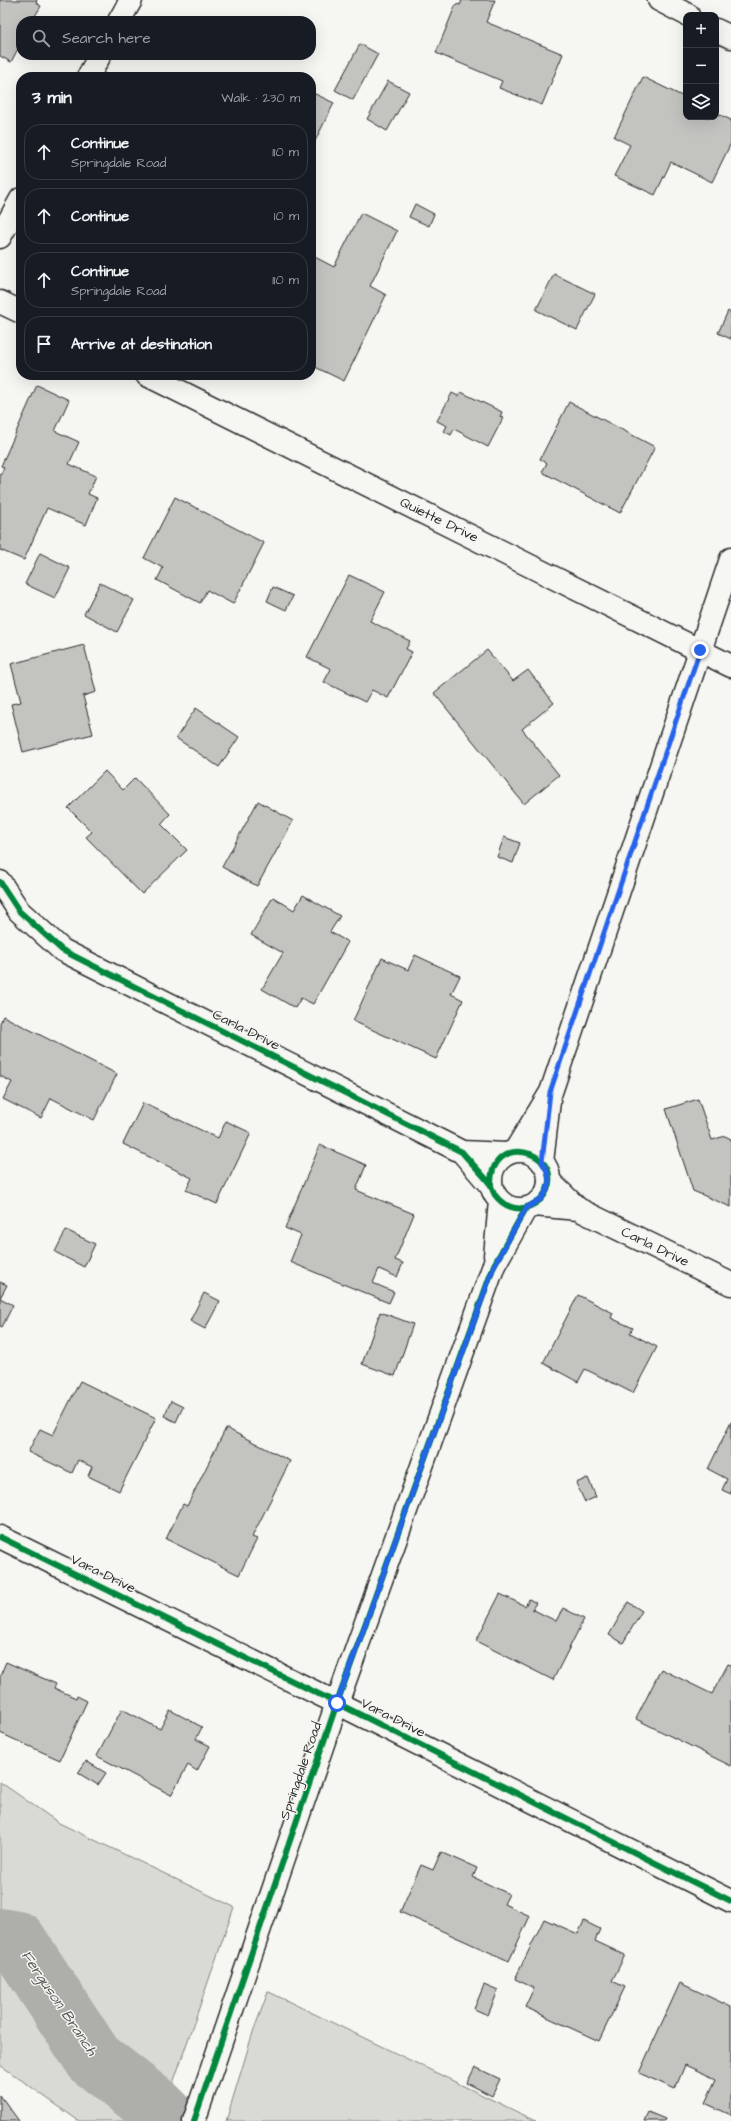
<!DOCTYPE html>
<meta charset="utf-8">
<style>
:root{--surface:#171b24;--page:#20242c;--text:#f1f3f6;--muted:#9ea1a6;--line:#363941}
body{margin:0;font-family:"Architects Daughter",sans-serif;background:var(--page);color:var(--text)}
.controls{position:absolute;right:12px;top:12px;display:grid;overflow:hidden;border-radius:8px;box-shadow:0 4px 16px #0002}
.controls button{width:36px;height:36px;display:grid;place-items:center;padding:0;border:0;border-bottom:1px solid var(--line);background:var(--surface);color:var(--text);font:20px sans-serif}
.stop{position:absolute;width:12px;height:12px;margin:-9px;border:3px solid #2563eb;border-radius:50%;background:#fff}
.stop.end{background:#2563eb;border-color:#fff;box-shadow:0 1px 4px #0008}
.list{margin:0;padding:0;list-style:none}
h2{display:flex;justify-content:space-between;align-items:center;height:52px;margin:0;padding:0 16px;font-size:17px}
h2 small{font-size:13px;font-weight:400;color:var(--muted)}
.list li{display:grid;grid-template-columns:26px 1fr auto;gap:12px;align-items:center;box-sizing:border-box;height:56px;margin:0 8px 8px;padding:0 8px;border:1px solid var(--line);border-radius:16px}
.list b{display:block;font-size:15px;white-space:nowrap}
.list p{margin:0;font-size:13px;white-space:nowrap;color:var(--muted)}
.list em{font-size:13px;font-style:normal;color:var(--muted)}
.icon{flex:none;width:22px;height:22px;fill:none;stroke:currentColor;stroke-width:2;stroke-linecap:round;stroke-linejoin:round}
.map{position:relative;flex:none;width:731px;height:2121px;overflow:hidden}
.search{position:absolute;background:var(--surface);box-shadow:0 4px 16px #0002;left:16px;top:16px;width:300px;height:44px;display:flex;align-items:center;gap:10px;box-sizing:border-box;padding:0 14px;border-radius:16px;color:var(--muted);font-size:15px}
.panel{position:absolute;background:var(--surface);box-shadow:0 4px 16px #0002;left:16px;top:72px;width:300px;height:308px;border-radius:16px}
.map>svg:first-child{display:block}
.green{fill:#d9d9d5;stroke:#828280}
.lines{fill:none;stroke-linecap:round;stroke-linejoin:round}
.stream{stroke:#7a7a78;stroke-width:10}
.river{stroke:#aeaeab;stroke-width:60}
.building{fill:#c3c3c0;stroke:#2b2b2b}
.minor-casing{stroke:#2b2b2b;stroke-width:25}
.tertiary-casing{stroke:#2b2b2b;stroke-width:25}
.minor{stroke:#f6f6f2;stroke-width:22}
.tertiary{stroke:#f6f6f2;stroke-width:22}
.cycleway-casing{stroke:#f6f6f2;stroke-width:8}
.cycleway{stroke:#00873e;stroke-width:6}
.route{stroke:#2563eb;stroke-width:5}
.labels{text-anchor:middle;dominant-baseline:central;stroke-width:3;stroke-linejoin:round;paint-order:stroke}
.street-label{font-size:14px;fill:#2b2b2b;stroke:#f6f6f2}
.water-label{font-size:15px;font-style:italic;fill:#525251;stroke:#f6f6f2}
</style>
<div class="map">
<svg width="731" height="2121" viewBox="0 0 731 2121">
<rect width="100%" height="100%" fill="#f6f6f2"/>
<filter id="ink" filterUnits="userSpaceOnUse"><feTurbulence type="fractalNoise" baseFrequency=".025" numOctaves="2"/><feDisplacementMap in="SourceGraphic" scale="8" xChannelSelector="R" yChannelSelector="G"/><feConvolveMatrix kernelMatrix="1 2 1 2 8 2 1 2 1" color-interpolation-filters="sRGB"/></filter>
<g filter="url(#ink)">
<path class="green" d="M0,1782l59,41 175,84 -74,214h-81l-79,-56z
M268,1992h1l267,129h-310l27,-89z"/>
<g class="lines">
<path class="stream" d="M152,2121l5,-13"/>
<path class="river" d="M0,1938l17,3 77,118 63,49 13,13"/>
</g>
<path class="building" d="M0,0h37l-1,3 5,3 -9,15h-11v22l-10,19 -11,-6z
M462,0h33l-9,22 77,32 -21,51 -43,-17 3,-7 -66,-28 20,-49 4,1z
M360,44l18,10 -25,46 -18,-10z
M643,77l43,21v19h30v-4l15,7v23l-19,39 -41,-20 -16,33 -41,-19 16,-31 -16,-8z
M388,81l21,11 -22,39 -20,-12z
M311,92l23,11 -20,40 -3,-1z
M415,204l19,10 -5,12 -20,-9z
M361,213l36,18 -27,55 16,9 -42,86 -33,-16v-110l23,12z
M554,274l41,20 -18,36 -41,-20z
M728,311l3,2v26l-13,-6z
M37,385l32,15 -14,31 24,11 -10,22 27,12 -8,18 9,4 -11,27 -39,-17 -23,52 -24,-10v-74l4,-9 -3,-1z
M461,392l41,20 -2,5 3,1 -15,29 -34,-18 -3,6 -7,-4 3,-5 -10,-5 15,-28 6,3z
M569,402l86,45 -35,66 -78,-41 5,-9 -7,-4z
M175,497l89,46 -31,61 -26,-14 -7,13 -43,-23 6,-12 -19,-10z
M40,553l30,15 -15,30 -30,-14z
M349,575l36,17 -15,29 40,20 -4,8 6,3 -24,46 -16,-8 -7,12 -41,-20 7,-13 -24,-12z
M100,583l34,17 -17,32 -33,-18z
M273,587l20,9 -7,14 -19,-9z
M84,645l12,47 -13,4 10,38 -70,18 -12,-48 10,-2 -10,-38z
M487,650l26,31 15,-11 26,33 -32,26 37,46 -35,29 -90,-111z
M196,708l43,29 -20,30 -43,-29z
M105,771l18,19 12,-12 35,36 -9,10 26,26 -45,44 -56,-57 6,-5 -24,-24z
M258,801l35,20 -36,65 -35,-19z
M504,837l16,6 -7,20 -16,-6z
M303,895l37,21 -10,16 18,10 -35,62 -12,-6 -6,10 -33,-19 21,-36 -32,-18 22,-38 21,13z
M415,955l45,21 -9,18 12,6 -27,59 -83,-38 29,-63 26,12z
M3,1016l114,58 -23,46 -43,-22 -10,20 -38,-19 9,-17 -12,-6v-53z
M698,1099l14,41 13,-4 6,3v68l-38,-16 -27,-82z
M143,1103l75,35 8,-17 25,12 -34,71 -31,-14 6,-12 -69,-34z
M320,1145l46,20 -10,25 58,24 -19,46 8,3 -6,14 -18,-8 -6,14 21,9 -5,11 -99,-41 11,-27 -16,-7z
M66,1230l29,14 -11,23 -29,-15z
M0,1282l7,3 -7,13 13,7 -11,22 -2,-1z
M204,1293l16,8 -15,28 -15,-8z
M578,1295l35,18 -2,5 22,10 -3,5 27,14 -24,46 -48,-24 -7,13 -35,-19z
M380,1312l33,12 -18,52 -33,-12z
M80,1381l76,37 -37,73 -31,-15 4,-9 -14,-7 -6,13 -44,-21 12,-23 13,6z
M171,1401l12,6 -7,15 -12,-6z
M731,1422v72l-9,-4 5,-11 -19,-10z
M226,1428l64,33 -38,76 5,2 -18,36 -73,-36 17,-35 4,2z
M588,1478l8,19 -11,5 -9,-19z
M500,1594l25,12 4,-7 7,4 -4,6 24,12 7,-13 21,11 -31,61 -77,-39z
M628,1602l14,9 -19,32 -14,-8z
M6,1662l50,22 -2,4 22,10 1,-2 10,5 -27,59 -60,-27v-57z
M728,1664l3,1v101l-95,-47 25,-50 51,25z
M122,1709l38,20 10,-19 32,17 -6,12 14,7 -13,25 -9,-6 -17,30 -74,-39z
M86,1761l20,12 -8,12 -20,-12z
M441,1852l36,16 -4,9 36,17 -5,10 26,12 -21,45 -109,-49 21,-47 12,5z
M544,1919l34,15 6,-13 16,8 -5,12 30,14 -13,26 13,6 -26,54 -74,-34 9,-19 -19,-9z
M680,1983l51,24v108l-26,-12 11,-24 -31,-14 -10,24 -36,-16z
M484,1985l14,6 -10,24 -14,-6z
M475,2067l25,12 -8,17 -25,-13z
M0,2095l19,26h-19z
M648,2112l17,7 -1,2h-20z"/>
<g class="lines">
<g class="minor-casing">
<path id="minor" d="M659,0l29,15
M119,21l12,-21
M716,30l15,7
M88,77l12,-22
M0,237l21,-38
M0,302l21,10
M147,375l584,291
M0,882l19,29 43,39 400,202 29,34
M462,1152l44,2
M549,1181l29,28 153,75
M534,1205l44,4
M0,1537l337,166 394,198"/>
</g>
<g class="tertiary-casing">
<path id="tertiary" d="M515,1151l36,-59 180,-533
M491 1180a29 29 0 1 1 58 0a29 29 0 1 1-58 0Z
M542,1162l7,-61
M495,1256l5,-55
M194,2121l143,-418 157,-438 32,-57"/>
</g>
<use href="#minor" class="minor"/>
<use href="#tertiary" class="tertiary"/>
<g class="cycleway-casing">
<path id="cycleway" d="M0,882l19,29 43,39 400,202c9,11 20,21 28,32 2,4 3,8 5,11 8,11 22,17 35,11 7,-3 14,-9 17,-16 16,-40 -58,-59 -56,-4
M0,1537l337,166 394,198
M194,2121l143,-418 157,-438 32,-57"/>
</g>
<use href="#cycleway" class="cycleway"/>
</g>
</g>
<g class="lines" filter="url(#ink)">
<path class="route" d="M337,1703l157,-437 32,-58 15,-9 6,-9 2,-9 -2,-10 -5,-9 8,-70 150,-442"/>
</g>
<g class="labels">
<g class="street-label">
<text transform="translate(439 520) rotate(26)">Quiette Drive</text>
<text transform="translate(246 1030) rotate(27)">Carla Drive</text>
<text transform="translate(655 1247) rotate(26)">Carla Drive</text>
<text transform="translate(103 1574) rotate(26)">Vara Drive</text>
<text transform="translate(393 1718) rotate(27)">Vara Drive</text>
<text transform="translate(301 1771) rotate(-71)">Springdale Road</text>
</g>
<g class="water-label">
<text transform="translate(59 2003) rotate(56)">Ferguson Branch</text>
</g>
</g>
</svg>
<div class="controls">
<button>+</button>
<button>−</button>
<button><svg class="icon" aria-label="layers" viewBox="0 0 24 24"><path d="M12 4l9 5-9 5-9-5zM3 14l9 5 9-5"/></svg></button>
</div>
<div class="stop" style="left:337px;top:1703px"></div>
<div class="stop end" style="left:700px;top:650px"></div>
<div class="search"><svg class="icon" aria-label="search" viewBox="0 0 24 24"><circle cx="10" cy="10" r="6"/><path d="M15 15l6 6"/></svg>Search here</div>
<section class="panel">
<h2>3 min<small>Walk · 230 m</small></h2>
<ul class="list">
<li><svg class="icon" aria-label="ahead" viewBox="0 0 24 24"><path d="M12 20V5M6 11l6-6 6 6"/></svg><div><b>Continue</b><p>Springdale Road</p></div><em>110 m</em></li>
<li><svg class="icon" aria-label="ahead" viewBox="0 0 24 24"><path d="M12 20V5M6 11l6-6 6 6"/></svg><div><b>Continue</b></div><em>10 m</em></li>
<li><svg class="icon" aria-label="ahead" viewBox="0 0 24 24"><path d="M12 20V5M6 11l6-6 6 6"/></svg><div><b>Continue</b><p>Springdale Road</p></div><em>110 m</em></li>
<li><svg class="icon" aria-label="arrive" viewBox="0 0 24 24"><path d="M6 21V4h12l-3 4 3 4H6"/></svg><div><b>Arrive at destination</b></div></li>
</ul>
</section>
</div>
